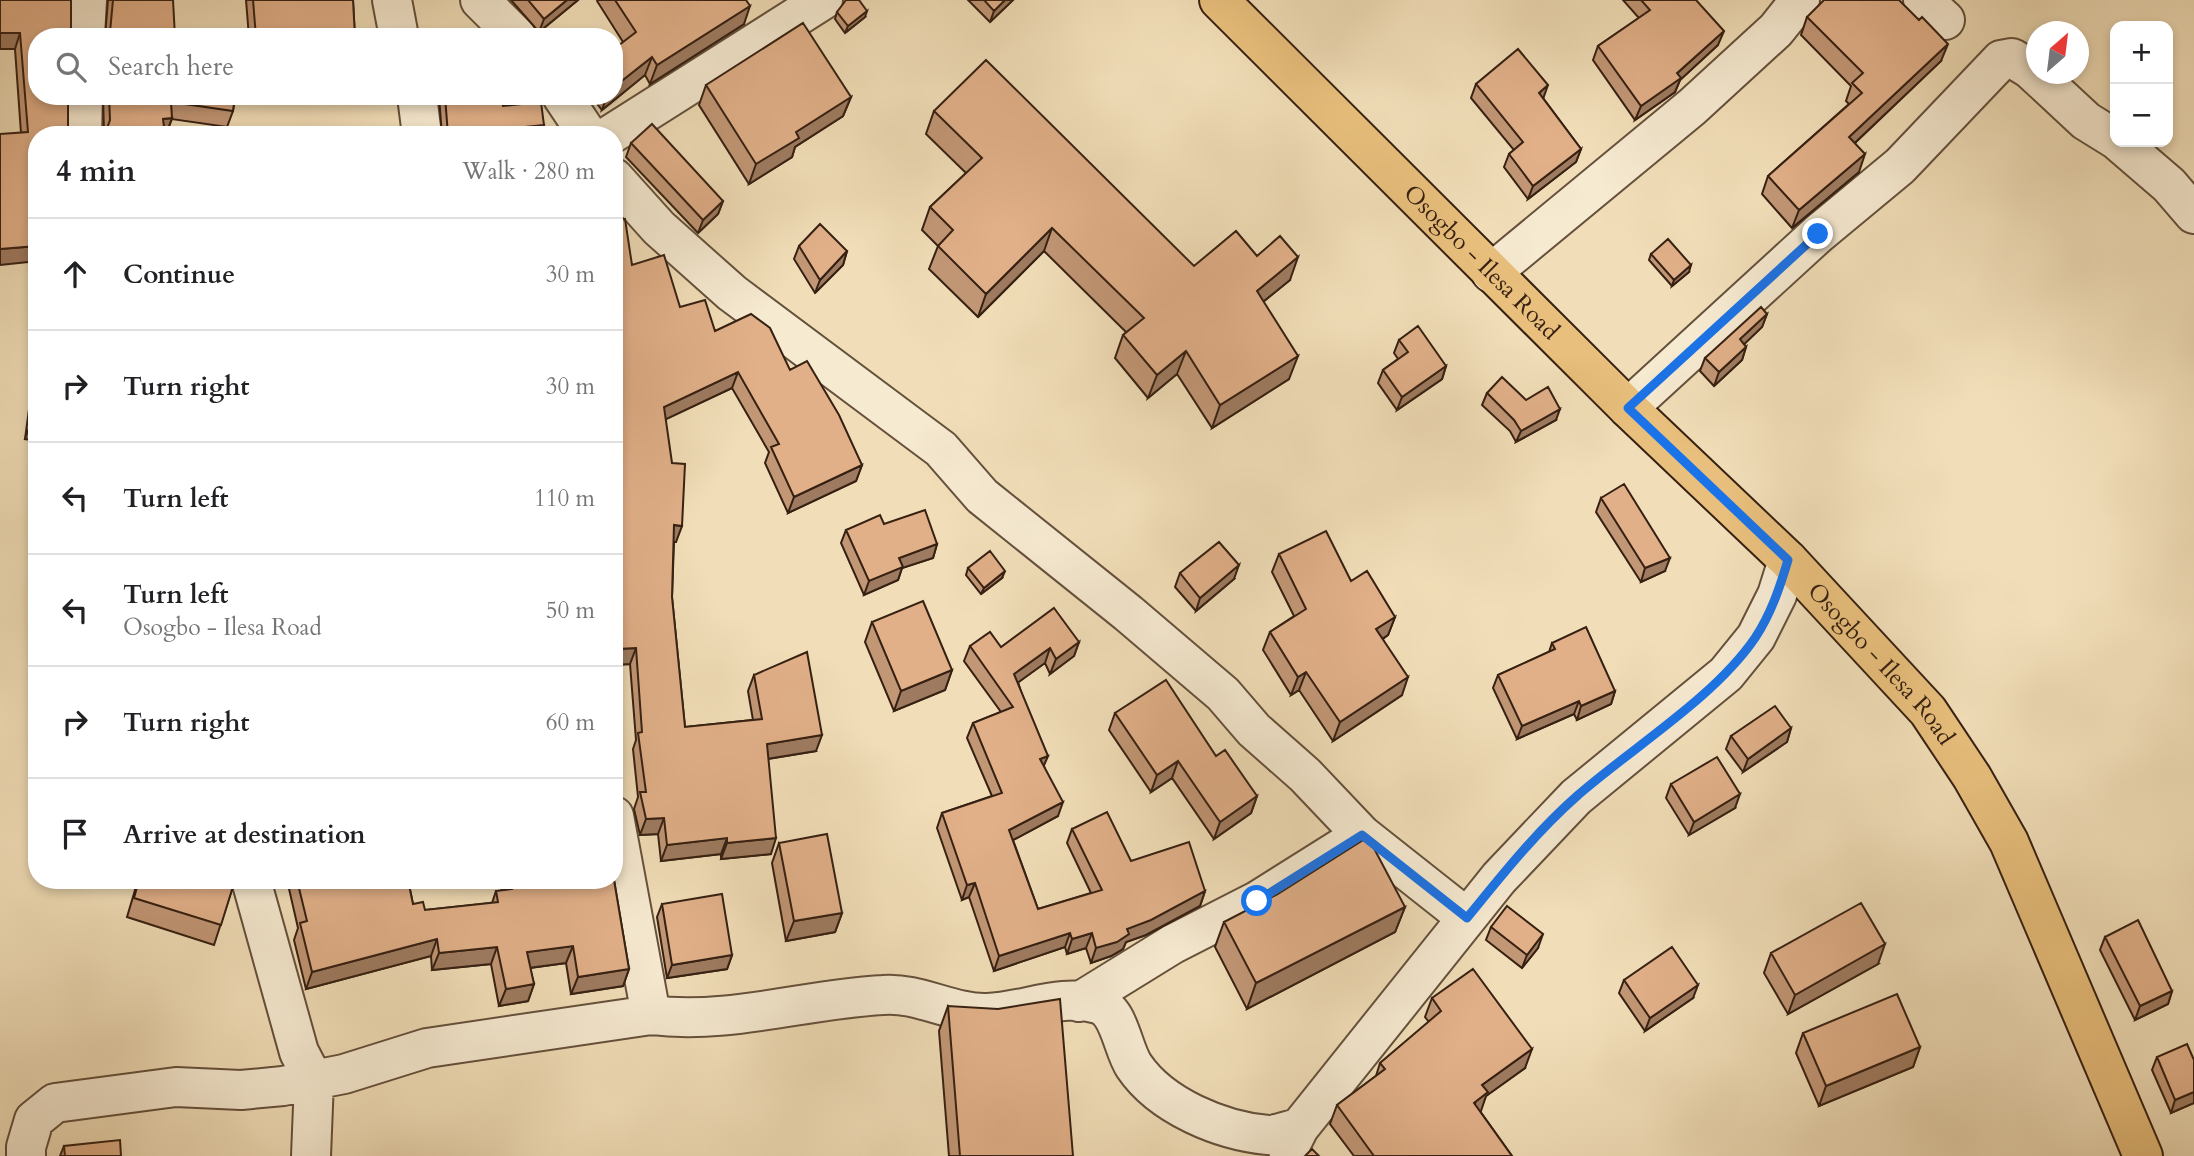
<!DOCTYPE html>
<meta charset="utf-8">
<style>
:root{--surface:#fff;--page:#f6f6f6;--text:#202124;--muted:#757577;--line:#e0e0e0}
body{margin:0;font-family:Cardo,serif;background:var(--page);color:var(--text)}
.controls{position:absolute;right:21px;top:21px;display:grid;overflow:hidden;border-radius:14px;box-shadow:0 4px 10px #0003}
.controls button{width:63px;height:63px;display:grid;place-items:center;padding:0;border:0;border-bottom:2px solid var(--line);background:var(--surface);color:var(--text);font:35px sans-serif}
.compass{position:absolute;left:2026px;top:21px;width:63px;height:63px;border-radius:50%;background:var(--surface);box-shadow:0 4px 10px #0003;rotate:28deg}
.stop{position:absolute;width:21px;height:21px;margin:-16px;border:5px solid #1a73e8;border-radius:50%;background:#fff}
.stop.end{background:#1a73e8;border-color:#fff;box-shadow:0 2px 7px #0008}
.list{margin:0;padding:0;list-style:none}
h2{display:flex;justify-content:space-between;align-items:center;height:91px;margin:0;padding:0 28px;font-size:30px}
h2 small{font-size:23px;font-weight:400;color:var(--muted)}
.list li{display:grid;grid-template-columns:46px 1fr auto;gap:21px;align-items:center;box-sizing:border-box;height:112px;padding:0 28px;border-top:2px solid var(--line)}
.list b{display:block;font-size:26px;white-space:nowrap}
.list p{margin:0;font-size:23px;white-space:nowrap;color:var(--muted)}
.list em{font-size:23px;font-style:normal;color:var(--muted)}
.icon{flex:none;width:38px;height:38px;fill:none;stroke:currentColor;stroke-width:2;stroke-linecap:round;stroke-linejoin:round}
.map{position:relative;flex:none;width:2194px;height:1156px;overflow:hidden}
.search{position:absolute;background:var(--surface);box-shadow:0 4px 10px #0003;left:28px;top:28px;width:595px;height:77px;display:flex;align-items:center;gap:18px;box-sizing:border-box;padding:0 24px;border-radius:28px;color:var(--muted);font-size:26px}
.panel{position:absolute;background:var(--surface);box-shadow:0 4px 10px #0003;left:28px;top:126px;width:595px;height:763px;border-radius:28px}
.map>svg:first-child{display:block}
.lines{fill:none;stroke-linecap:round;stroke-linejoin:round}
.minor-casing{stroke:#65503c;stroke-width:42}
.major-casing{stroke:#362012;stroke-width:42}
.minor{stroke:#f6ead1;stroke-width:38}
.major{stroke:#e8bf7c;stroke-width:38}
.wall{fill:#c29776;stroke:#362012;stroke-width:2}
.shaded-wall{fill:#9e7b60;stroke:#362012;stroke-width:2}
.building{fill:#e1b089;stroke:#362012;stroke-width:2}
.route{stroke:#1a73e8;stroke-width:9}
.labels{text-anchor:middle;dominant-baseline:central;stroke-width:5;stroke-linejoin:round;paint-order:stroke}
.street-label{font-size:24px;fill:#362012;stroke:#f6ead1}
</style>
<div class="map">
<svg width="2194" height="1156" viewBox="0 0 2194 1156">
<rect width="100%" height="100%" fill="#f1deb8"/>
<filter id="stains"><feTurbulence type="fractalNoise" baseFrequency=".00286" numOctaves="4"/><feColorMatrix values="0 0 0 0 .2 0 0 0 0 .09 0 0 0 0 .02 0 0 0 .5 -.17"/></filter>
<radialGradient id="worn" r=".72"><stop offset=".6" stop-color="#630" stop-opacity="0"/><stop offset="1" stop-color="#630" stop-opacity=".3"/></radialGradient>
<g class="lines">
<g class="minor-casing">
<path id="minor" d="M392,0l7,37
M480,0l37,37
M1923,0l22,20
M85,37l2,-37
M417,96l5,39
M562,96l26,39
M82,135l1,-39
M610,135l213,-135
M2119,142l50,43 25,29
M614,178l45,50 73,65 209,156 41,47 146,117 95,81 31,36 51,45 57,60 105,83
M1491,273l201,-166 84,-77 24,-30
M1628,408l190,-174 82,-68 101,-106 11,-2 18,11 56,52 29,18
M614,816l37,199
M251,880l48,172 15,29 -3,75
M1079,1002l94,-58 84,-43 105,-66
M1288,1150l11,-22 200,-250 77,-81 150,-123 30,-37 21,-42 11,-35
M26,1156v-9l8,-27 21,-17 121,-16 65,3 42,-4 61,-12 83,-26 224,-33c77,10 155,-16 232,-20 36,-3 68,19 104,18 37,-1 74,-20 111,-9 22,7 24,44 36,62 27,40 87,65 134,69 9,0 21,-5 31,-7"/>
</g>
<g class="major-casing">
<g id="major">
<path id="s1" d="M1219,0l409,408 160,152 140,151 44,66 37,65 134,314"/>
</g>
</g>
<use href="#minor" class="minor"/>
<use href="#major" class="major"/>
</g>
<path class="wall" d="M0,0l37,37 31,92 -47,4 -6,-84h-15z
M108,0h65l-68,37z
M246,0h107l2,37h-106z
M511,0h67l-39,32z
M598,0h148l-2,24 -94,60 -5,-9 -43,35 -11,-14h23l9,-54 -26,-41z
M968,0h45l-23,22z
M1623,0h73l22,45 -38,35 -5,12 -40,28 -42,-60 5,-14 41,-28z
M837,12l28,5 -20,16 -10,-14z
M1807,17l134,44 -86,82 4,29 -67,56 -30,-34 6,-18 81,-72 -3,-3 5,-15 -50,-51z
M1476,84l67,14 38,51 -5,13 -48,37 -24,-32 5,-13 5,-4 -43,-52z
M706,85l145,12 -8,19 -48,31 -3,10 -43,27 -50,-79z
M103,96h132l-2,15 -6,16 -55,-8 -6,15 -62,-1z
M502,96l1,10 38,29h-99l-3,-38z
M934,111l260,155 63,-10 33,24 -27,22 26,77 -77,49 -35,-54 -29,24 -33,-40 8,-23 4,-2 -83,-82 -66,66 -49,-48 9,-23 -16,-16 8,-23 36,-34 -40,-39z
M631,143l92,58 -5,13 -20,19 -72,-76z
M614,221l18,44 48,42 35,24 75,39 72,95 -6,16 -68,32 -23,-50 4,-11 -37,-64 -67,31 11,123h-2l-2,55 13,130 68,-7 -5,-29 6,-16 62,76 -48,8 3,95 -50,5v-5l-60,7 -3,-27 -18,1 -6,-26 4,-12 -5,-48 3,-9 -6,-76 -16,1z
M799,246l48,5 -4,14 -28,28 -21,-34z
M1651,254l38,18 -17,14 -23,-26z
M1767,314l-5,13 -18,17 2,3 -4,13 -28,26 -14,-15 5,-13z
M1399,340l47,26 -4,13 -45,31 -19,-27 5,-13 15,-11 -4,-6z
M37,375v65l-12,-1 7,-52z
M1487,393l39,7 30,20 -40,22 -6,-11 -28,-26z
M1601,498l64,73 -24,11 -45,-70z
M884,524l53,20 -4,14 -31,10 -4,12 -34,15 -23,-52 5,-13z
M1279,554l72,27 44,36 -7,18 -5,4 19,56 -69,46 -34,-51 -8,5 -28,-45 7,-18 24,-16 -22,-44z
M968,568l34,10 -21,16 -15,-19z
M1180,573l54,6 -38,32 -21,-24z
M872,622l80,48 -7,20 -51,21 -29,-69z
M1079,642l-5,14 -24,18 -5,-11 -27,19 26,84 14,50 -45,24 25,69 53,-16 -24,-50 5,-14 59,32 74,30 -5,15 -54,29 -20,7 -3,7 -12,7 -20,7 -5,-15 -19,6 -2,-7 -71,24 -25,-74 -7,3 -25,-72 5,-15 50,-17 -25,-58 6,-15 28,-11 -37,-51 6,-15 31,1z
M1552,643l63,48 -4,13 -34,16 -3,-6 -57,25 -24,-51 5,-13 51,-23z
M1115,713l101,43 41,40 -6,17 -37,26 -42,-61 -21,14 -42,-62z
M1791,728l-4,14 -44,30 -17,-23 5,-13z
M1671,784l64,24 -46,27 -23,-37z
M779,843l63,70 -7,19 -49,9 -14,-78z
M138,880h97l-21,65 -87,-28z
M287,880h121l5,24 12,6 67,-7 4,-12h6l-3,-11h115l15,89 -6,17 -52,8 -5,-31 -36,5 4,16 -6,17 -29,5 -8,-42 -59,6 -1,-14 -125,33 -12,-49 4,-12z
M662,904l70,51 -5,14 -60,9 -10,-61z
M1405,907l-10,25 -148,77 -32,-62 9,-25z
M1491,927l47,21 -16,20 -36,-28z
M2105,937l67,54 -4,13 -33,16 -35,-70z
M1771,953l107,11 -90,50 -24,-41z
M1624,980l69,18 -48,33 -26,-38z
M1432,998l93,70 -39,28 -6,15 32,45h-158l-24,-32 7,-19 39,-29 4,-13 49,-41 -4,-5z
M948,1006l125,150h-124l-10,-125z
M1803,1033l117,14 -7,20 -94,39 -23,-53z
M2157,1057l37,3v43l-23,10 -19,-43z
M64,1146l57,10h-61z"/>
<path class="shaded-wall" d="M567,0h11l-39,32 5,-13z
M1005,0h8l-23,22 4,-11z
M750,6l-6,18 -94,60 7,-19z
M867,11l-2,6 -20,16 3,-7z
M1724,31l-6,14 -38,35 -5,12 -40,28 6,-14z
M0,33h20l-5,16h-15z
M1948,44l-7,17 -98,93 6,-17z
M652,57l-7,18 -43,35 5,-14h7v-9z
M1548,85l-5,14 -4,-6z
M851,97l-8,19 -48,31 -3,10 -43,27 7,-20 40,-32z
M172,118l-6,16 -9,1 6,-16z
M544,125l-3,10h-37l2,-6z
M1581,149l-5,13 -48,37 5,-13z
M1865,154l-6,18 -67,56 7,-18z
M723,201l-5,13 -20,19 5,-13z
M1052,228l-8,23 -66,66 8,-23z
M37,246v15l-37,4v-16z
M847,251l-4,14 -28,28 5,-13z
M1298,257l-8,23 -42,34 9,-23z
M1691,265l-2,7 -17,14 2,-6z
M1767,314l-5,13 -27,26 5,-14z
M1746,347l-4,13 -28,26 5,-14z
M1186,351l-9,23 -29,24 9,-23z
M1298,356l-9,23 -77,49 8,-23z
M1446,366l-4,13 -45,31 5,-13z
M738,372l-6,16 -74,35 6,-16z
M1560,409l-4,11 -40,22 5,-11z
M32,419l5,1v20l-12,-1z
M862,465l-6,16 -68,32 6,-16z
M674,525l8,1 -6,16h-8z
M937,544l-4,14 -31,10 -4,12 -34,15 5,-14 30,-23z
M1670,558l-5,13 -24,11 4,-14z
M1239,565l-5,14 -38,32 4,-13z
M1005,571l-3,7 -21,16 3,-6z
M1395,617l-7,18 -19,12 7,-18z
M1079,642l-5,14 -24,18 6,-15z
M636,648l-6,16 -16,1v-8l3,-8z
M1050,648l-5,15 -36,26 5,-15z
M952,670l-7,20 -51,21 7,-20z
M1306,672l-7,18 -8,5 7,-18z
M1408,677l-6,18 -69,46 7,-19z
M1615,691l-4,13 -34,16 4,-14z
M1579,701l-5,13 -57,25 5,-13z
M1791,728l-4,14 -44,30 5,-13z
M822,735l-6,16 -55,9 6,-16z
M1048,756l-6,14 -2,-11z
M1178,761l-6,17 -21,14 6,-17z
M1740,794l-5,14 -46,27 5,-13z
M1257,796l-6,17 -37,26 6,-17z
M1063,802l-5,14 -54,29 5,-15z
M664,818l-6,16 -18,1 6,-16z
M727,838l-6,16 -60,7 6,-16z
M776,838l-5,16 -50,5 6,-16z
M975,883l-6,14 -7,3 5,-15z
M1205,891l-5,15 -54,29 -20,7 -3,7 -12,7 -20,7 5,-15 31,-19z
M1405,907l-10,25 -148,77 9,-26z
M842,913l-7,19 -49,9 8,-20z
M1070,933l-5,14 -71,24 5,-15z
M1092,933l-6,15 -19,6 5,-15z
M1543,934l-5,14 -16,20 5,-13z
M437,939l-6,17 -125,33 6,-17z
M1885,944l-7,20 -90,50 7,-19z
M573,946l-7,17 -45,6 6,-17z
M497,947l-6,17 -59,6 7,-17z
M732,955l-5,14 -60,9 5,-13z
M629,969l-6,17 -52,8 7,-17z
M534,984l-6,17 -29,5 7,-17z
M1698,985l-5,13 -48,33 5,-13z
M2172,991l-4,13 -33,16 5,-14z
M1920,1047l-7,20 -94,39 7,-20z
M1532,1049l-7,19 -39,28 -5,15 -13,11 14,-37z
M2194,1092v11l-23,10 4,-13z"/>
<path class="building" d="M0,0h71v30l6,7h-40v59h31v33l6,6h-37v111l-37,3v-115l28,-2 -8,-99h-20z
M113,0h60l2,37h-70l5,-5z
M253,0h100l2,37h-99z
M528,0h39l-23,19z
M615,0h131l4,6 -93,59 -5,-8 -38,30v-38l22,-17z
M846,0h13l8,11 -19,15 -11,-14z
M984,0h21l-11,11z
M1641,0h55l28,31 -47,42 4,5 -40,28 -43,-60 52,-36z
M1824,0h75l20,20 3,-3 26,27 -99,93 16,17 -66,56 -31,-34 94,-83 -10,-10 11,-10 -56,-56z
M803,23l48,74 -55,35 3,6 -43,26 -50,-79z
M1518,49l30,36 -9,8 42,56 -48,37 -24,-32 14,-12 -47,-58z
M986,60l208,206 42,-35 21,25 23,-20 18,21 -41,34 41,65 -78,49 -34,-54 -29,24 -34,-40 21,-17 -92,-90 -66,66 -48,-48 15,-16 -23,-23 52,-49 -48,-47z
M109,96h126l-2,15 -62,-9 1,16 -9,1 2,16h-63l4,-4 4,-11z
M445,96h57l1,10 38,-4 3,23 -38,4v6h-58z
M652,124l71,77 -20,19 -72,-77z
M625,219l7,46 32,-10 16,52 25,-7 10,31 36,-17 19,14 20,42 17,-9 32,54 23,50 -68,32 -23,-50 8,-3 -41,-72 -74,35 8,56 13,1 -3,62 -8,-1 -2,72 13,130 77,-8 -8,-44 53,-23 15,83 -55,9 9,94 -49,5v-5l-60,7 -3,-27 -18,1 -6,-27h6l-8,-59 4,-1 -6,-84 -19,1 -3,-67v-361z
M820,224l27,27 -27,29 -21,-34z
M1668,239l23,26 -17,15 -23,-26z
M1761,307l6,7 -27,25 6,8 -27,25 -14,-14z
M1418,326l28,40 -44,31 -19,-27 25,-18 -9,-12z
M1502,377l24,23 22,-13 12,22 -39,22 -7,-11 -27,-27z
M37,388v32l-5,-1z
M1624,484l46,74 -25,10 -44,-70z
M925,510l12,34 -38,14 4,9 -34,14 -23,-51 34,-15 4,9z
M1326,531l25,50 16,-10 28,46 -19,12 32,48 -68,45 -34,-50 -8,5 -28,-45 36,-23 -27,-55z
M1219,542l20,23 -39,33 -20,-25z
M990,551l15,20 -21,17 -16,-20z
M923,601l29,69 -51,21 -29,-69z
M1054,608l25,34 -23,17 -6,-11 -36,26 34,82 -8,3 23,43 -54,28 29,79 64,-19 -30,-61 35,-17 24,49 58,-19 16,49 -54,29 -24,9 2,5 -12,8 -21,6 -4,-15 -20,6 -2,-6 -71,23 -24,-73 -8,2 -25,-72 60,-20 -29,-70 40,-16 -43,-61 20,-14 11,15z
M1586,627l29,64 -34,15 -2,-5 -57,25 -24,-51 57,-26 -3,-6z
M1166,680l50,76 9,-6 32,46 -37,26 -42,-61 -21,14 -42,-62z
M1775,706l16,22 -43,31 -17,-23z
M1717,757l23,37 -46,28 -23,-38z
M827,834l15,79 -48,8 -15,-78z
M1368,837l37,70 -149,76 -32,-61 54,-28z
M139,880h96l-14,45 -87,-27z
M297,880h111l5,24 10,-2 2,8 73,-8 -2,-11 16,-2 -2,-9h104l15,89 -51,8 -5,-31 -46,6 7,32 -28,5 -9,-42 -58,6 -2,-14 -125,33 -12,-49 7,-2z
M722,894l10,61 -60,10 -10,-61z
M1861,903l24,41 -90,51 -24,-42z
M1507,906l36,28 -16,21 -36,-28z
M2138,920l34,71 -32,15 -35,-69z
M1672,947l26,38 -48,33 -26,-38z
M1473,969l59,80 -50,36 6,7 -14,11 38,53h-138l-37,-51 48,-36 -5,-6 61,-52 -9,-13z
M1897,994l23,53 -94,39 -23,-53z
M1060,999l13,157h-113l-12,-150 50,3z
M2187,1044l7,16v32l-19,8 -18,-43z
M120,1140l1,16h-56l-1,-10z
M1312,1149l7,7h-14z"/>
<g class="lines">
<path class="route" d="M1257,901l105,-66 105,83c34,-42 70,-87 110,-122 56,-49 137,-98 178,-158 16,-24 25,-51 33,-78l-160,-152 190,-174"/>
</g>
<g class="labels">
<g class="street-label">
<text stroke="none"><textPath href="#s1" startOffset="371">Osogbo - Ilesa Road</textPath></text>
<text stroke="none"><textPath href="#s1" startOffset="938">Osogbo - Ilesa Road</textPath></text>
</g>
</g>
<rect width="100%" height="100%" filter="url(#stains)"/>
<rect width="100%" height="100%" fill="url(#worn)"/>
</svg>
<div class="controls">
<button>+</button>
<button>−</button>
</div>
<svg class="compass" viewBox="-18 -18 36 36"><path d="M0-13l5 13h-10z" fill="#e53935"/><path d="M0 13l5-13h-10z" fill="#757577"/></svg>
<div class="stop" style="left:1257px;top:901px"></div>
<div class="stop end" style="left:1818px;top:234px"></div>
<div class="search"><svg class="icon" aria-label="search" viewBox="0 0 24 24"><circle cx="10" cy="10" r="6"/><path d="M15 15l6 6"/></svg>Search here</div>
<section class="panel">
<h2>4 min<small>Walk · 280 m</small></h2>
<ul class="list">
<li><svg class="icon" aria-label="ahead" viewBox="0 0 24 24"><path d="M12 20V5M6 11l6-6 6 6"/></svg><div><b>Continue</b></div><em>30 m</em></li>
<li><svg class="icon" aria-label="right" viewBox="0 0 24 24"><path d="M7 20v-9h11M14 6l5 5-5 5"/></svg><div><b>Turn right</b></div><em>30 m</em></li>
<li><svg class="icon" aria-label="left" viewBox="0 0 24 24"><path d="M17 20v-9H6M10 6l-5 5 5 5"/></svg><div><b>Turn left</b></div><em>110 m</em></li>
<li><svg class="icon" aria-label="left" viewBox="0 0 24 24"><path d="M17 20v-9H6M10 6l-5 5 5 5"/></svg><div><b>Turn left</b><p>Osogbo - Ilesa Road</p></div><em>50 m</em></li>
<li><svg class="icon" aria-label="right" viewBox="0 0 24 24"><path d="M7 20v-9h11M14 6l5 5-5 5"/></svg><div><b>Turn right</b></div><em>60 m</em></li>
<li><svg class="icon" aria-label="arrive" viewBox="0 0 24 24"><path d="M6 21V4h12l-3 4 3 4H6"/></svg><div><b>Arrive at destination</b></div></li>
</ul>
</section>
</div>
